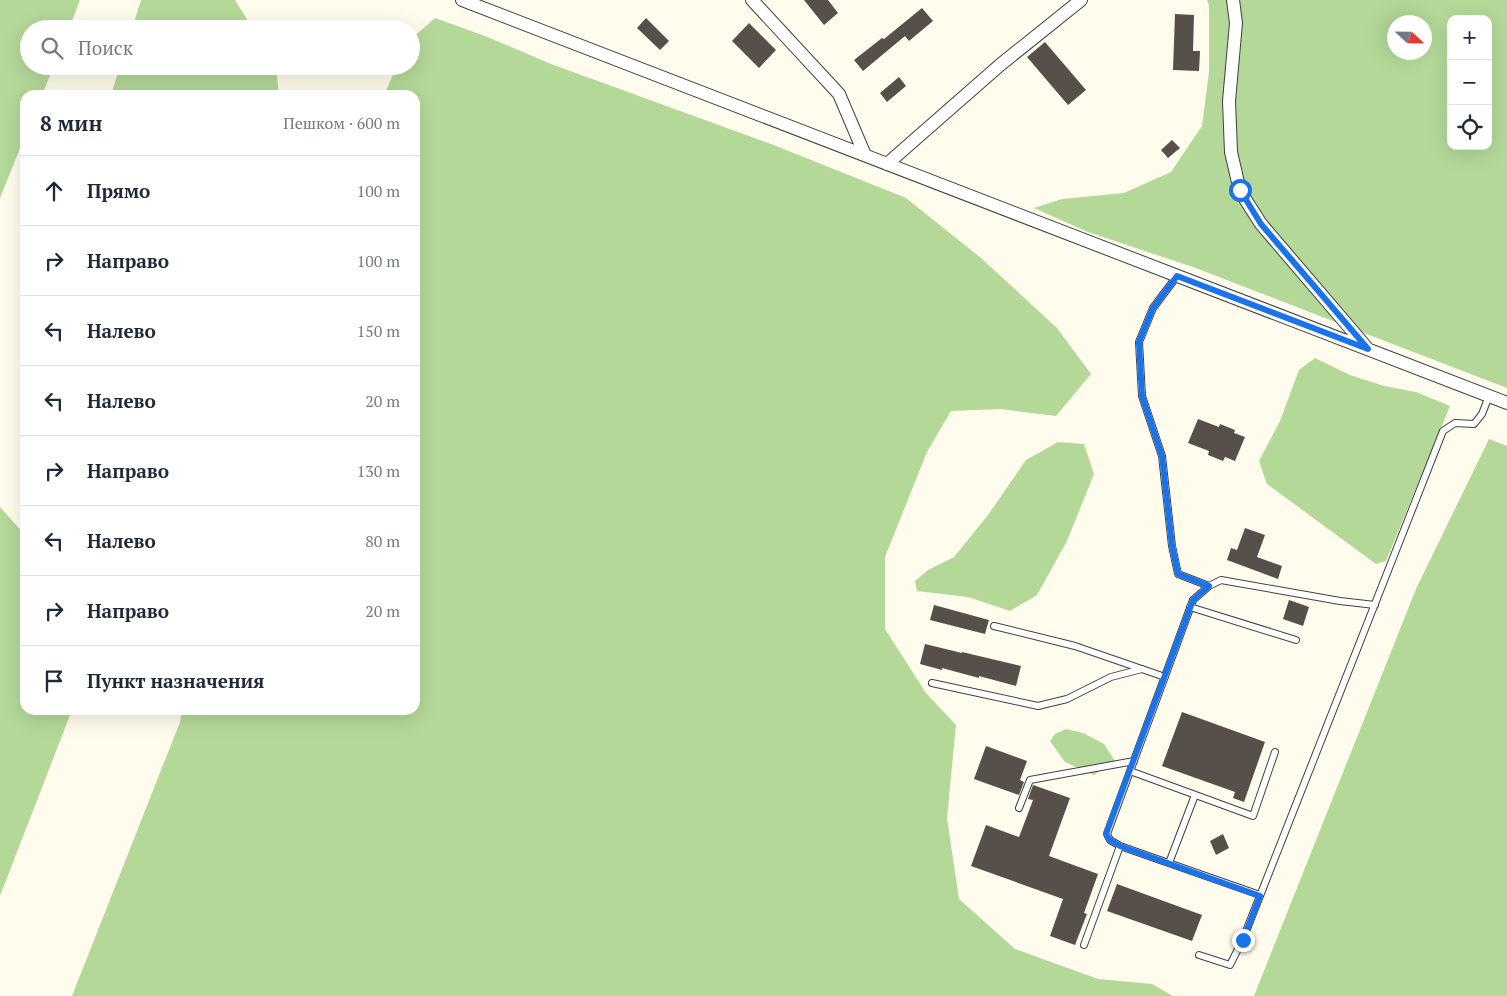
<!DOCTYPE html>
<html lang="ru">
<meta charset="utf-8">
<style>
:root{--surface:#fff;--page:#f6f6f7;--text:#1f2937;--muted:#747a83;--line:#e0e1e3}
body{margin:0;font-family:"PT Serif",serif;background:var(--page);color:var(--text)}
.controls{position:absolute;right:15px;top:15px;display:grid;overflow:hidden;border-radius:10px;box-shadow:0 5px 20px #0002}
.controls button{width:45px;height:45px;display:grid;place-items:center;padding:0;border:0;border-bottom:1px solid var(--line);background:var(--surface);color:var(--text);font:25px sans-serif}
.compass{position:absolute;left:1387px;top:15px;width:45px;height:45px;border-radius:50%;background:var(--surface);box-shadow:0 5px 20px #0002;rotate:112deg}
.stop{position:absolute;width:15px;height:15px;margin:-11px;border:4px solid #1a73e8;border-radius:50%;background:#fff}
.stop.end{background:#1a73e8;border-color:#fff;box-shadow:0 1px 5px #0008}
.list{margin:0;padding:0;list-style:none}
h2{display:flex;justify-content:space-between;align-items:center;height:65px;margin:0;padding:0 20px;font-size:21px}
h2 small{font-size:16px;font-weight:400;color:var(--muted)}
.list li{display:grid;grid-template-columns:32px 1fr auto;gap:15px;align-items:center;box-sizing:border-box;height:70px;padding:0 20px;border-top:1px solid var(--line)}
.list b{display:block;font-size:19px;white-space:nowrap}
.list em{font-size:16px;font-style:normal;color:var(--muted)}
.icon{flex:none;width:28px;height:28px;fill:none;stroke:currentColor;stroke-width:2;stroke-linecap:round;stroke-linejoin:round}
.map{position:relative;flex:none;width:1507px;height:996px;overflow:hidden}
.search{position:absolute;background:var(--surface);box-shadow:0 5px 20px #0002;left:20px;top:20px;width:400px;height:55px;display:flex;align-items:center;gap:12px;box-sizing:border-box;padding:0 18px;border-radius:28px;color:var(--muted);font-size:19px}
.panel{position:absolute;background:var(--surface);box-shadow:0 5px 20px #0002;left:20px;top:90px;width:400px;height:625px;border-radius:15px}
.map>svg:first-child{display:block}
.forest{fill:#b3d898;fill-rule:evenodd}
.building{fill:#564f4a}
.lines{fill:none;stroke-linecap:round;stroke-linejoin:round}
.lane-casing{stroke:#404040;stroke-width:8}
.street-casing{stroke:#404040;stroke-width:14}
.lane{stroke:#fff;stroke-width:6}
.street{stroke:#fff;stroke-width:12}
.route{stroke:#1a73e8;stroke-width:6}
</style>
<div class="map">
<svg width="1507" height="996" viewBox="0 0 1507 996">
<rect width="100%" height="100%" fill="#fffcee"/>
<path class="forest" d="M0,0h80l-11,29h-40v37h25l-12,29h-17v41l-25,62z
M141,0h94l18,29h-121z
M1207,0h300v388l-314,-121 -105,-35 -54,-24 28,-9 62,-6 47,-21 31,-46 7,-54v-67zM1451,19h37v127h-37zM1394,22h30v30h-30z
M435,18l50,18 66,28 220,80 135,54 75,60 76,70 34,46 -35,42 -55,-7 -50,2 -24,41 -42,105v72l41,64 30,32 -9,93 12,81 56,50 83,30 54,5 21,12h-1101l108,-274 2,-12h233v-615h-31l13,-29h14v-27z
M120,66h156l3,29h-168z
M1315,358l35,17 34,11 32,6 34,14 -64,155 -10,3 -109,-80 -8,-23 21,-40 19,-51z
M1489,439l18,7v550h-253l162,-407z
M1058,442l26,2 10,30 -27,67 -30,54 -27,16 -42,-14 -51,-6 -2,-10 13,-11 26,-13 34,-42 38,-55z
M0,507l25,28v175h47l-72,186z
M1066,729l17,4 21,11 11,17 -21,14 -29,-13 -15,-21 5,-7z"/>
<path class="building" d="M804,0h24l10,13 -14,12z
M922,8l11,13 -24,20 -4,-5 -42,35 -9,-11 28,-22 2,1z
M1175,14l19,1 -1,36h7l-1,20 -26,-1z
M646,18l23,23 -9,9 -23,-22z
M749,23l27,27 -17,18 -27,-27z
M1045,42l41,48 -18,15 -41,-48z
M899,77l7,9 -19,16 -7,-9z
M1172,140l8,8 -12,10 -7,-8z
M1198,419l21,8 1,-3 15,6 -1,3 11,4 -10,24 -10,-4 -2,4 -15,-6 1,-4 -21,-8z
M1245,528l20,7 -8,22 25,9 -4,13 -51,-19 4,-12 6,2z
M1289,600l20,7 -6,19 -20,-7z
M934,605l55,15 -4,14 -55,-14z
M925,644l37,9v-1l59,14 -5,20 -37,-10v2l-37,-10v2l-22,-6z
M1182,712l83,30 -21,60 -11,-4 2,-6 -73,-26z
M986,746l41,15 -7,19 4,2 -5,13 -45,-16z
M1033,785l37,13 -21,58 49,18 -14,39 3,1 -12,31 -25,-9 13,-37 -92,-33 15,-41 33,12 14,-37 -5,-1z
M1223,834l6,14 -13,7 -6,-14z
M1117,884l85,31 -10,26 -85,-30z"/>
<g class="lines">
<g class="lane-casing">
<path id="lane" d="M1177,276l-24,32 -14,34 3,54 20,60 10,90 6,28 31,12 12,-6 119,21 35,4
M1209,586l-16,14 -86,234 3,6 10,6 140,49
M1190,607l106,33
M994,626l81,20 90,31
M932,683l106,23 29,-7 44,-22 31,-8
M1130,771l123,45 22,-64
M1019,808l11,-28 104,-19
M1169,863l26,-68
M1084,945l36,-99
M1199,955l31,10 13,-26 200,-508 12,-8 19,1 8,-10 7,-18"/>
</g>
<g class="street-casing">
<path id="street" d="M462,0l1045,403
M752,0l87,94 26,61
M1233,0l3,23 -7,78 2,51 9,39 21,33 106,124
M887,164l113,-99 81,-65"/>
</g>
<use href="#lane" class="lane"/>
<use href="#street" class="street"/>
</g>
<g class="lines">
<path class="route" d="M1240,190l21,34 107,125 -191,-73 -24,32 -14,34 3,54 20,60 10,90 6,28 31,12 -16,14 -87,234 4,6 10,6 140,50 -17,44"/>
</g>
</svg>
<div class="controls">
<button>+</button>
<button>−</button>
<button><svg class="icon" aria-label="locate" viewBox="0 0 24 24"><circle cx="12" cy="12" r="6"/><path d="M12 2v4M12 18v4M2 12h4M18 12h4"/></svg></button>
</div>
<svg class="compass" viewBox="-18 -18 36 36"><path d="M0-13l5 13h-10z" fill="#e53935"/><path d="M0 13l5-13h-10z" fill="#747a83"/></svg>
<div class="stop" style="left:1240px;top:190px"></div>
<div class="stop end" style="left:1243px;top:940px"></div>
<div class="search"><svg class="icon" aria-label="search" viewBox="0 0 24 24"><circle cx="10" cy="10" r="6"/><path d="M15 15l6 6"/></svg>Поиск</div>
<section class="panel">
<h2>8 мин<small>Пешком · 600 m</small></h2>
<ul class="list">
<li><svg class="icon" aria-label="ahead" viewBox="0 0 24 24"><path d="M12 20V5M6 11l6-6 6 6"/></svg><div><b>Прямо</b></div><em>100 m</em></li>
<li><svg class="icon" aria-label="right" viewBox="0 0 24 24"><path d="M7 20v-9h11M14 6l5 5-5 5"/></svg><div><b>Направо</b></div><em>100 m</em></li>
<li><svg class="icon" aria-label="left" viewBox="0 0 24 24"><path d="M17 20v-9H6M10 6l-5 5 5 5"/></svg><div><b>Налево</b></div><em>150 m</em></li>
<li><svg class="icon" aria-label="left" viewBox="0 0 24 24"><path d="M17 20v-9H6M10 6l-5 5 5 5"/></svg><div><b>Налево</b></div><em>20 m</em></li>
<li><svg class="icon" aria-label="right" viewBox="0 0 24 24"><path d="M7 20v-9h11M14 6l5 5-5 5"/></svg><div><b>Направо</b></div><em>130 m</em></li>
<li><svg class="icon" aria-label="left" viewBox="0 0 24 24"><path d="M17 20v-9H6M10 6l-5 5 5 5"/></svg><div><b>Налево</b></div><em>80 m</em></li>
<li><svg class="icon" aria-label="right" viewBox="0 0 24 24"><path d="M7 20v-9h11M14 6l5 5-5 5"/></svg><div><b>Направо</b></div><em>20 m</em></li>
<li><svg class="icon" aria-label="arrive" viewBox="0 0 24 24"><path d="M6 21V4h12l-3 4 3 4H6"/></svg><div><b>Пункт назначения</b></div></li>
</ul>
</section>
</div>
